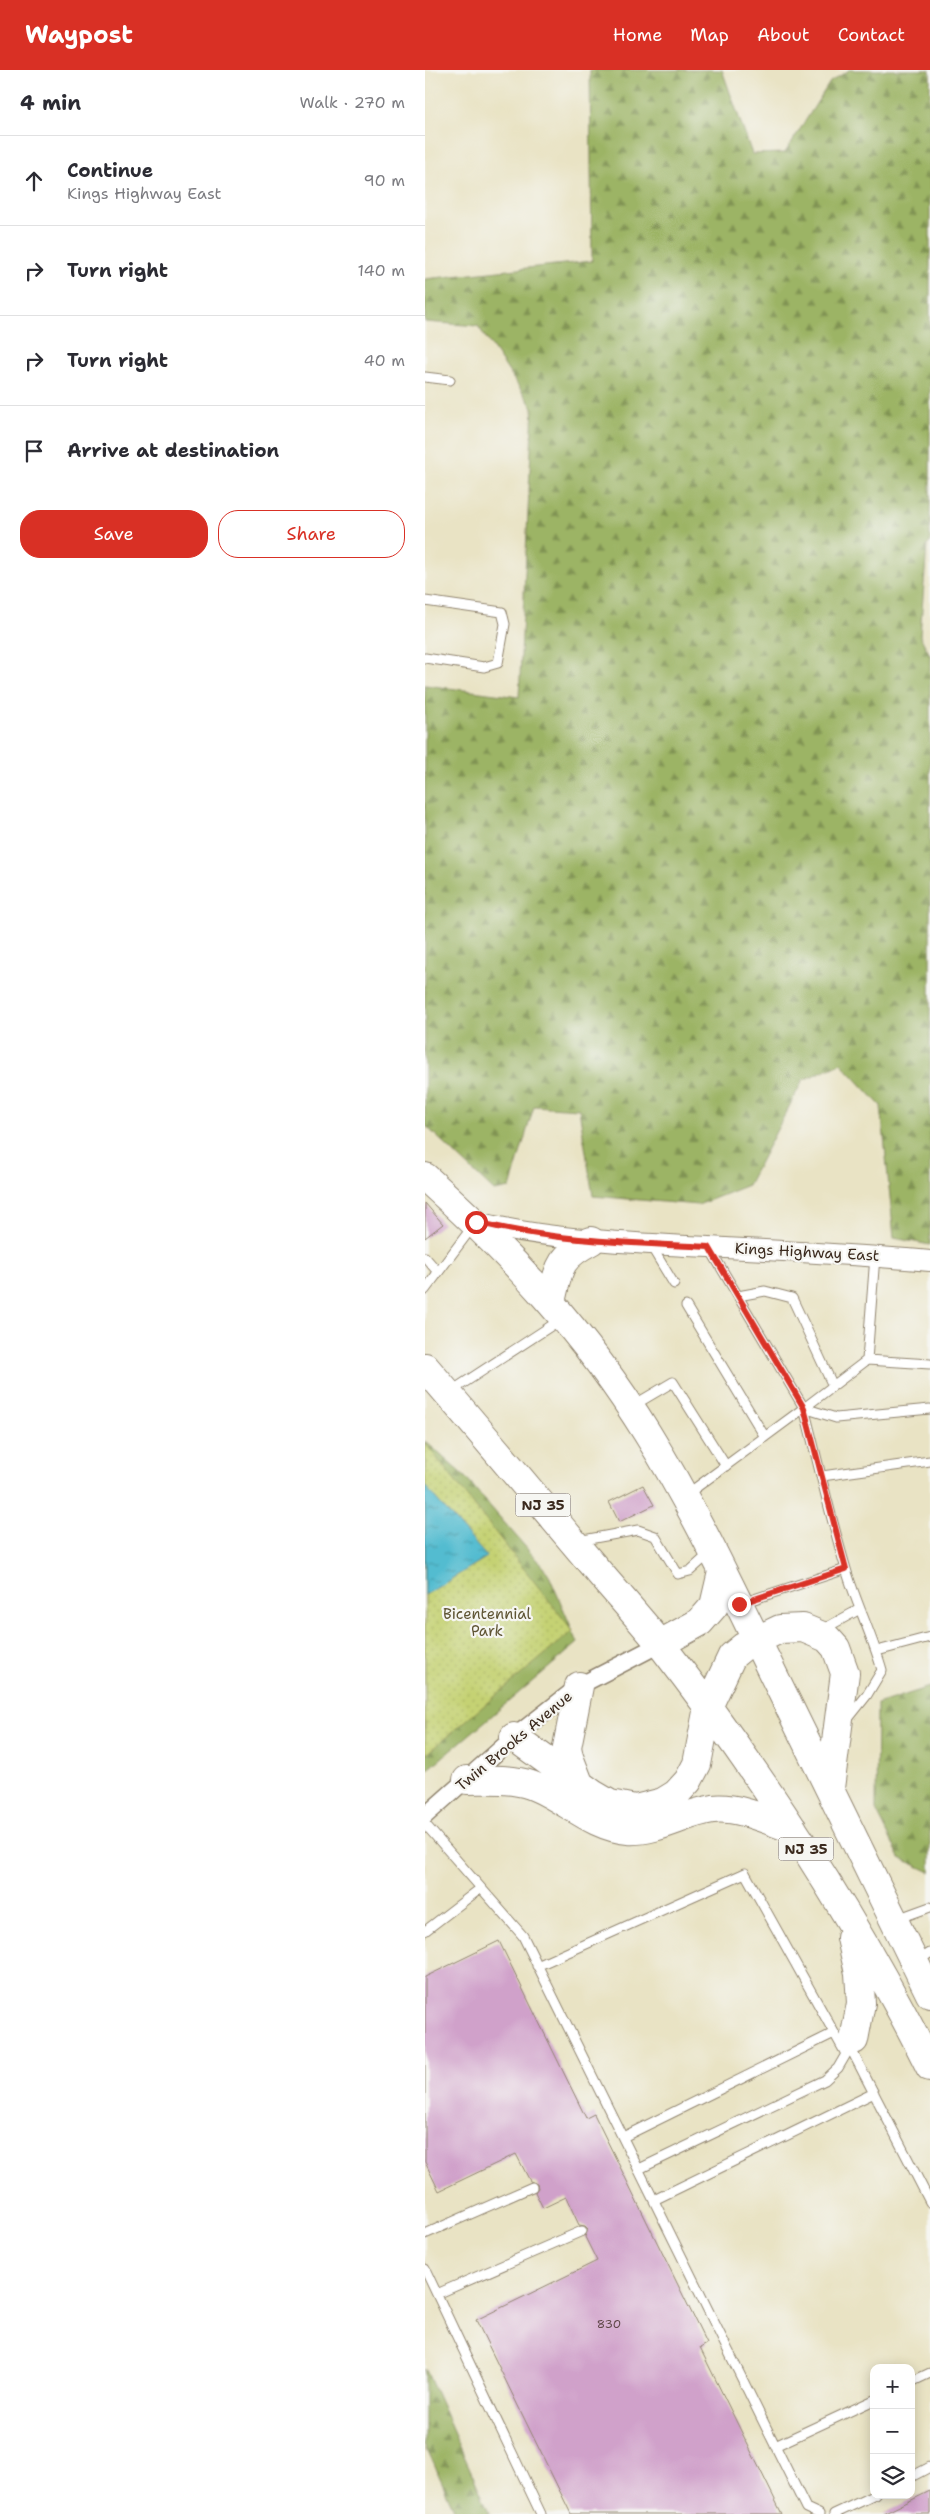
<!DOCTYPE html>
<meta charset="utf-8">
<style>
:root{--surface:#fff;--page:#f2f2f3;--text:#2b2b33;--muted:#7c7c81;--line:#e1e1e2;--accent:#d93025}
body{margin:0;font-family:"Shantell Sans",sans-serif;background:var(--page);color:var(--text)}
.controls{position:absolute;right:15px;bottom:15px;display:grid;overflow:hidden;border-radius:10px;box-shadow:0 2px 12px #0003}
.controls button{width:45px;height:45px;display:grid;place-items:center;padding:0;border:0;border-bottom:1px solid var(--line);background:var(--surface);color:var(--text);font:25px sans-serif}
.stop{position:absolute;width:15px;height:15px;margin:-11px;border:4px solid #d93025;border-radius:50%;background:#fff}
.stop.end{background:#d93025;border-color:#fff;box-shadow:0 1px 5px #0008}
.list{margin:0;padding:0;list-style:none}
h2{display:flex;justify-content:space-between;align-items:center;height:65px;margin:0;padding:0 20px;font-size:21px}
h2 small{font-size:16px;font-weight:400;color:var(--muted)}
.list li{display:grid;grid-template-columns:32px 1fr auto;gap:15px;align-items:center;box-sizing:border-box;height:90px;padding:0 20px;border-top:1px solid var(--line)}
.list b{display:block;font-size:19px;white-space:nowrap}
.list p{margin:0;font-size:16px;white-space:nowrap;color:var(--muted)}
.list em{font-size:16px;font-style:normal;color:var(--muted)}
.actions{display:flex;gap:10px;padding:15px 20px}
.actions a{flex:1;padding:11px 0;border:1px solid var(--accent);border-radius:20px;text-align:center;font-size:18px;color:var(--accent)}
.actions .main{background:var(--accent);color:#fff}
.icon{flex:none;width:28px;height:28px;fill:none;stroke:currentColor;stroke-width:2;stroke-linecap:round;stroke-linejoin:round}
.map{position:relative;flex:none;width:505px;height:2444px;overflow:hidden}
header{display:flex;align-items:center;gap:30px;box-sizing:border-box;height:70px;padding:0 25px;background:var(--accent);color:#fff}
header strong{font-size:24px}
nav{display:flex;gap:28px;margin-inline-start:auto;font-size:18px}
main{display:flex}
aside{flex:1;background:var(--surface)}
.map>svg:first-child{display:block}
.forest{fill:url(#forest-firs);stroke:#6c6f42}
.park{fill:url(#park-dots);stroke:#807e48}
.water{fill:url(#water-ripples);stroke:#477377}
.building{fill:#d0a1ca}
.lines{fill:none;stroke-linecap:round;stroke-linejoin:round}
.service-casing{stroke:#928671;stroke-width:11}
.minor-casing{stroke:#928671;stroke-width:19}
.tertiary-casing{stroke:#928671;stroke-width:22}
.trunk-casing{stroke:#928671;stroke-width:30}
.service{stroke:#fff;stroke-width:9}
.minor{stroke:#fff;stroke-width:16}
.tertiary{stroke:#fff;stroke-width:20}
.trunk{stroke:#fff;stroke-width:28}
.route{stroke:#d93025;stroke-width:6}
.labels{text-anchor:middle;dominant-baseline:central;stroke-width:4.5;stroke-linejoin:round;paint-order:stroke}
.number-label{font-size:12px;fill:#604849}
.shield{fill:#f6f6f2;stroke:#73675e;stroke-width:1}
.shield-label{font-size:14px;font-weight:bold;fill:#3b2a1e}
.street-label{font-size:15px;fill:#3b2a1e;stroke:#f6f6f2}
.park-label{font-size:15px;fill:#5e5433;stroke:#f6f6f2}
</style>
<header>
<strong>Waypost</strong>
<nav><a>Home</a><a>Map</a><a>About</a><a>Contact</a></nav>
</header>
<main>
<aside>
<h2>4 min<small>Walk · 270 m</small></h2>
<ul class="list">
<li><svg class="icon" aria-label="ahead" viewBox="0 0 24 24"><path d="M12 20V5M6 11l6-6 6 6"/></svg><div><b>Continue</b><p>Kings Highway East</p></div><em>90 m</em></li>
<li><svg class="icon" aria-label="right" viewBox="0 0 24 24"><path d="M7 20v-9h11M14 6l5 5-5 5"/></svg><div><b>Turn right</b></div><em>140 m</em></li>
<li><svg class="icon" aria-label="right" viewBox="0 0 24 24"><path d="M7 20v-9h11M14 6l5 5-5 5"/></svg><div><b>Turn right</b></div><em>40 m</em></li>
<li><svg class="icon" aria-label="arrive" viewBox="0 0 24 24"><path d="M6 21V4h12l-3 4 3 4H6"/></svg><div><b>Arrive at destination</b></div></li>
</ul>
<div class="actions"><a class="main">Save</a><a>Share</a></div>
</aside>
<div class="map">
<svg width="505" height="2444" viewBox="0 0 505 2444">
<defs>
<pattern id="forest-firs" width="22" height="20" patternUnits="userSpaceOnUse" patternTransform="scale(1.25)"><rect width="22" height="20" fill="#9cb465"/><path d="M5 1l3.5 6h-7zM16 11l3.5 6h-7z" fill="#809353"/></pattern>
<pattern id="park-dots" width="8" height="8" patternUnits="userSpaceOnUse" patternTransform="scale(1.25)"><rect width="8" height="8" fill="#c5d273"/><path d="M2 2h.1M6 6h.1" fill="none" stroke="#aab463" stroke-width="1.8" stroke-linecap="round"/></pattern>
<pattern id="water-ripples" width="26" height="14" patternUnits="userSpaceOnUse" patternTransform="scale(1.25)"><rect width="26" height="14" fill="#53bcd0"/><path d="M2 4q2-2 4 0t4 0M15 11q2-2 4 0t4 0" fill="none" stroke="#4699a8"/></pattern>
</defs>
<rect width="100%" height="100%" fill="#f6f6f2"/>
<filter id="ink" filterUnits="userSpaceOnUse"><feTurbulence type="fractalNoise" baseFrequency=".02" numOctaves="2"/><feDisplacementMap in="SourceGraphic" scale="10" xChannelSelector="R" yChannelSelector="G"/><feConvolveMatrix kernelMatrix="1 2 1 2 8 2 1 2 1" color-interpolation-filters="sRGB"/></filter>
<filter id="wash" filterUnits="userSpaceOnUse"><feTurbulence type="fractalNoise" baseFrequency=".0096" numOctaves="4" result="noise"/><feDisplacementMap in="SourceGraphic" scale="20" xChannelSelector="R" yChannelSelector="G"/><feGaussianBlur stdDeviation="1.12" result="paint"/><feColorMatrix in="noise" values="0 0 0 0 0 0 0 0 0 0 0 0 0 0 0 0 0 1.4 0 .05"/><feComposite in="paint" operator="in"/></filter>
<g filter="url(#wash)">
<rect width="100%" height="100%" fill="#e9e3c4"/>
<path class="forest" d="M165,0h132l30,84 33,-1 45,-71 19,-12h81v473l-3,2 -7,91 10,19v590l-36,-7 -13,-132 -40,-43 -38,17 -55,105 -50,20 -105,-9 -14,-87 -45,-3 -24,82 -16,3 -69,-66v-348l2,-3h-2v-89l94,12 14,-289 -55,-82 -53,-4v-43l167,-18z
M0,1371l39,35 84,97 30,70 -153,129z
M505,1617v185l-30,-14 -24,-48 1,-106z
M0,2298l65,146h-34l-31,-70z"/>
<path class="park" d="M0,1373l148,188 -148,124z"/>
<path class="water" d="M0,1416l62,71 -62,38z"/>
<g id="blocks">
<path class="building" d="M0,1133l18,21 -18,14z
M218,1415l11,20 -35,17 -10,-20z
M74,1871l87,177 8,-4 113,230 -7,4 82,166h-211l-95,-194 121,-59 -12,-24 3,-8 -3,-3 -6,-1 -13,-28 -23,11 -8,-16 3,-4 -1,-4 -7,-3 -14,-27 -77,37 -14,-29v-185z
M505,2421v23h-47z"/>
</g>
</g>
<g filter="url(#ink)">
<use href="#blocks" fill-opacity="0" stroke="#928671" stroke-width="1"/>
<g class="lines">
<g class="service-casing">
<path id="service" d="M0,307l25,3
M0,531l77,11 3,12 -7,39 -14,4 -59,-9
M226,1176l23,38
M0,1187l13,15
M0,1220l48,-64
M313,1226l27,-5 27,7 41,88
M261,1236l79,131
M442,1290l63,4
M25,1322l110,-72
M209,1335l39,-23 53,84
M379,1338c14,54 26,108 42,161 10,34 26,66 36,101l-15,25 -20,25
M379,1338l63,-48 8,-104
M379,1338l32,10 94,-9
M397,1406l108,-15
M261,1425l118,-87 -94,-159
M153,1471l60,-11 17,6 23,38 12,-3 20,-18
M317,1533l104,-34
M395,1561l40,-22
M452,1581l53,-14
M0,1754l98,112 283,572 13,6
M472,1849l33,-12
M0,1861l56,-43
M492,1891l13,-8
M112,1896l208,-93 101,181
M425,1977l80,155
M198,2067l211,-104
M214,2099l186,-89 13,-12 11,-19
M229,2130l220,-107
M0,2164l107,-47
M0,2199l116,245
M12,2224l145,-63
M486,2312l19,-9
M350,2376l99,-46
M486,2407l19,-10
M409,2444l41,-19"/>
</g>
<g class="minor-casing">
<path id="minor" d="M0,1746l89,-79 65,-51 81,-42"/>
</g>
<g class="tertiary-casing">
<path id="tertiary" d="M51,1152c70,17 140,20 211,24 81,4 162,8 243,15"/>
</g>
<g class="trunk-casing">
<path id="trunk" d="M0,1107c86,77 161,157 222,256 50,80 89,166 131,251 50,103 102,206 152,310
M126,1232c8,-34 7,-44 40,-61
M0,1297c56,65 111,131 166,196 24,28 48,55 71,83 102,132 194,272 268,421
M235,1574l40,-22 14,-16 8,-34
M154,1616l-12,61 2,10 10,26
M89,1667l79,57 17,10 25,5 28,-7 13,-8 12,-13 9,-17 11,-57 24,-51 11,-9 37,-18 23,-1 24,10 9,10 9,25 -15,115
M42,1710c21,0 44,-2 64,5 33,12 60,42 97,45 29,2 56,-17 85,-21 26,-3 56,12 80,20
M426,1868l8,35 2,30 -7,37"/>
</g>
<use href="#service" class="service"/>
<use href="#minor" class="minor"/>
<use href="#tertiary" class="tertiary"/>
<use href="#trunk" class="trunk"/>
</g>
</g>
<g class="lines" filter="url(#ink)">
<path class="route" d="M51,1152c76,19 154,21 233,25l95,161 42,161 -107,35"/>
</g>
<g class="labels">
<g class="number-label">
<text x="184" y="2254">830</text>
</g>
<g class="shield">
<rect x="90.5" y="1423.5" width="55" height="23" rx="4"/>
<rect x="353.5" y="1767.5" width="55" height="23" rx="4"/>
</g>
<g class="shield-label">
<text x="118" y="1435">NJ 35</text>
<text x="381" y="1779">NJ 35</text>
</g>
<g class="street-label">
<text transform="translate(382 1182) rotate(3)">Kings Highway East</text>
<text transform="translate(89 1671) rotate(-40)">Twin Brooks Avenue</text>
</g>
<g class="park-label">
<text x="62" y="1544">Bicentennial<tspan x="62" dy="17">Park</tspan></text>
</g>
</g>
</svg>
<div class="controls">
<button>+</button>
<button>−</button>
<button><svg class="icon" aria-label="layers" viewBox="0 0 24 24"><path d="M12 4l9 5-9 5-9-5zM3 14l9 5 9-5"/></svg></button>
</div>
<div class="stop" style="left:51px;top:1152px"></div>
<div class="stop end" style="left:314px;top:1534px"></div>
</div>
</main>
